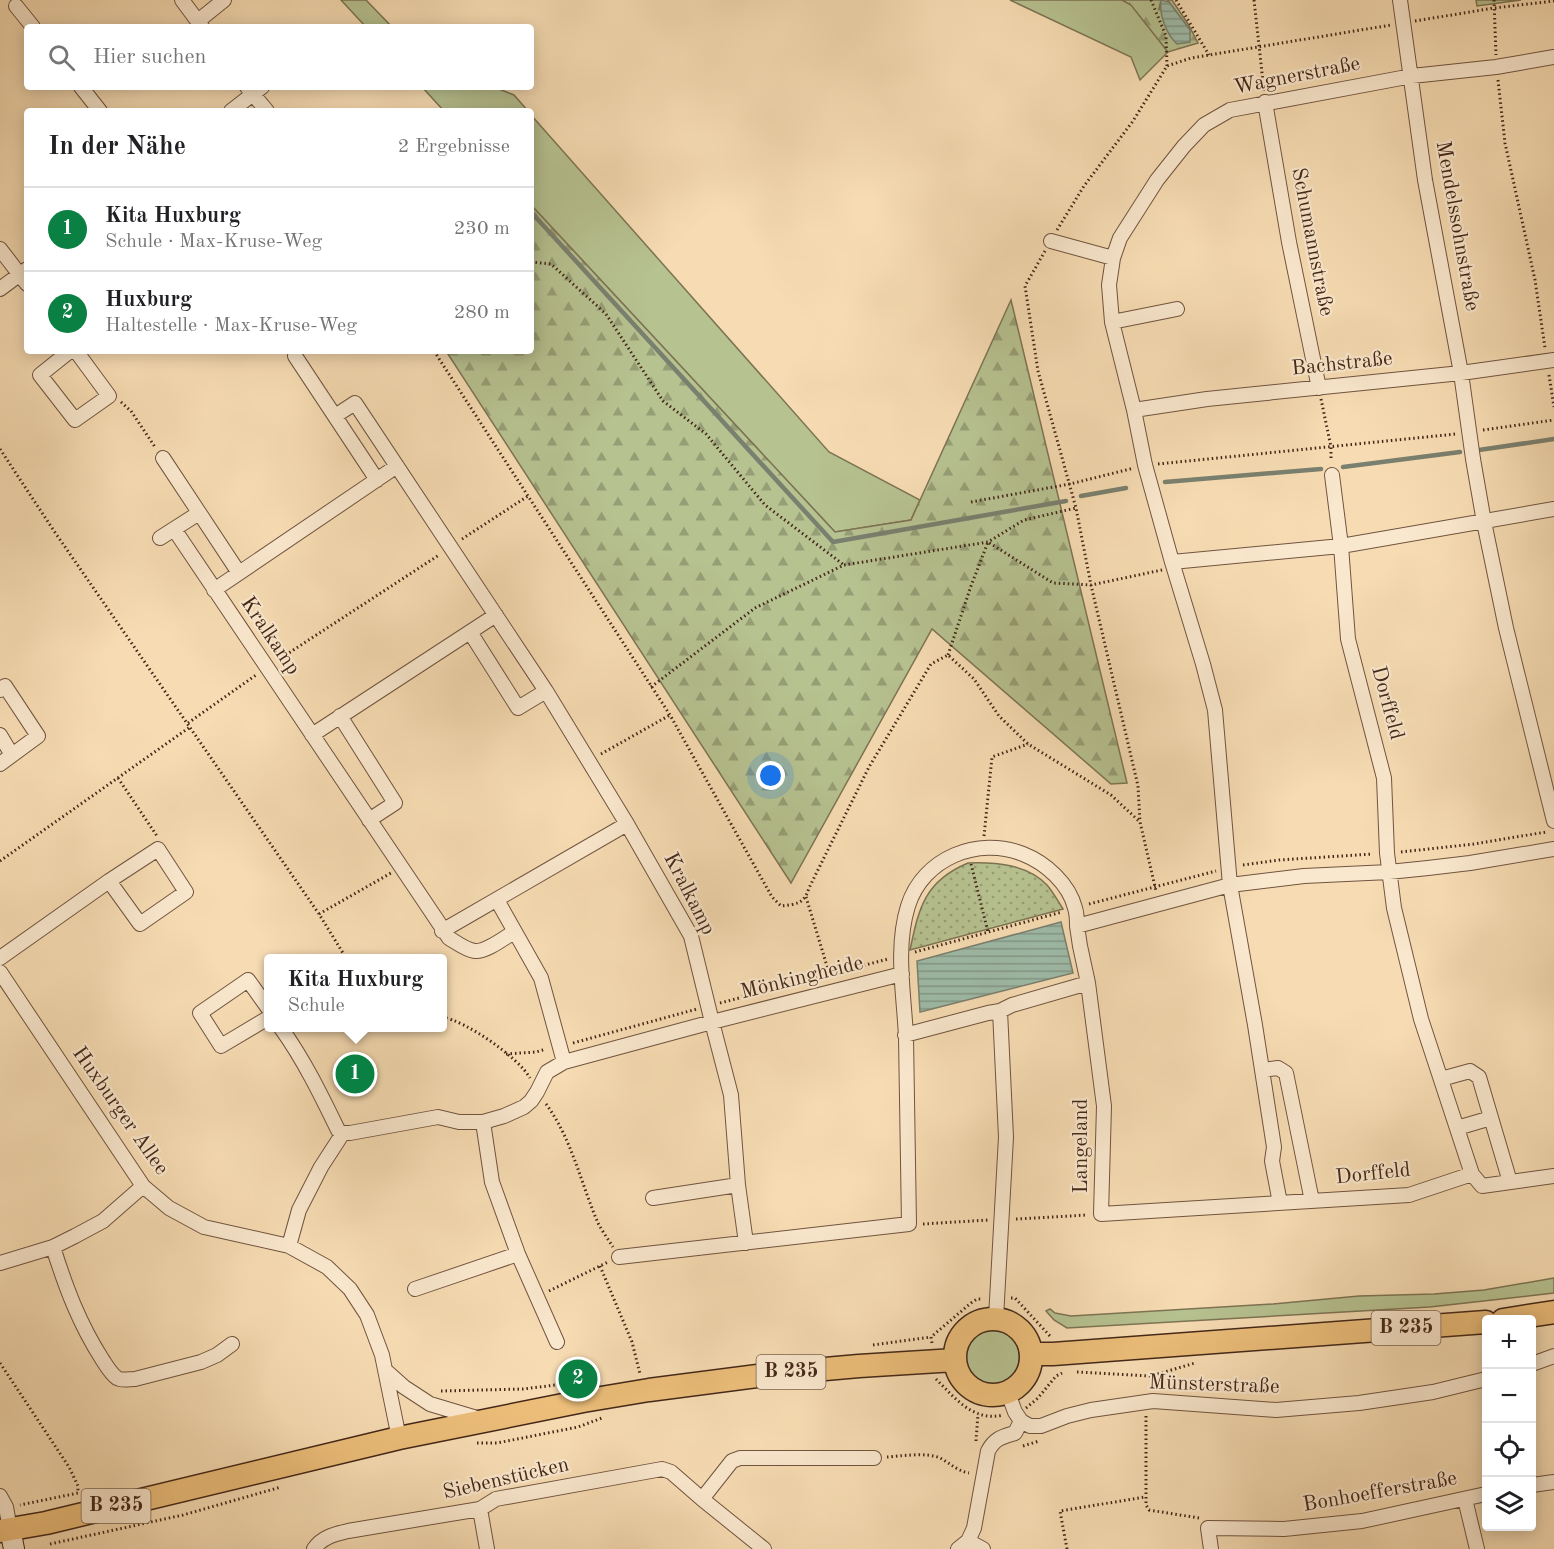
<!DOCTYPE html>
<html lang="de">
<meta charset="utf-8">
<style>
:root{--surface:#fff;--page:#f6f6f6;--text:#202124;--muted:#757577;--line:#e0e0e0;--accent:#0b8043}
body{margin:0;font-family:"Old Standard TT",serif;background:var(--page);color:var(--text)}
.controls{position:absolute;right:18px;bottom:18px;display:grid;overflow:hidden;border-radius:6px;box-shadow:0 3px 15px #0003}
.controls button{width:54px;height:54px;display:grid;place-items:center;padding:0;border:0;border-bottom:2px solid var(--line);background:var(--surface);color:var(--text);font:30px sans-serif}
.you{position:absolute;left:771px;top:776px;width:21px;height:21px;margin:-15px;border:4px solid #fff;border-radius:50%;background:#1a73e8;box-shadow:0 0 0 9px #1a73e833}
.badge{display:grid;place-items:center;width:39px;height:39px;border-radius:50%;background:var(--accent);color:#fff;font-size:20px;font-weight:700}
.pin{position:absolute;translate:-50% -50%;border:3px solid #fff;box-shadow:0 2px 6px #0006}
.popup{position:absolute;left:264px;top:954px;width:183px;height:78px;box-sizing:border-box;display:grid;place-content:center;border-radius:6px;background:var(--surface);filter:drop-shadow(0 2px 4px #0005);font-size:20px;white-space:nowrap;color:var(--muted)}
.popup b{font-size:22px;color:var(--text)}
.popup::after{content:'';position:absolute;left:50%;top:100%;margin-left:-12px;border:12px solid transparent;border-top-color:var(--surface)}
.list{margin:0;padding:0;list-style:none}
h2{display:flex;justify-content:space-between;align-items:center;height:78px;margin:0;padding:0 24px;font-size:26px}
h2 small{font-size:20px;font-weight:400;color:var(--muted)}
.list li{display:grid;grid-template-columns:39px 1fr auto;gap:18px;align-items:center;box-sizing:border-box;height:84px;padding:0 24px;border-top:2px solid var(--line)}
.list b{display:block;font-size:22px;white-space:nowrap}
.list p{margin:0;font-size:20px;white-space:nowrap;color:var(--muted)}
.list em{font-size:20px;font-style:normal;color:var(--muted)}
.icon{flex:none;width:33px;height:33px;fill:none;stroke:currentColor;stroke-width:2;stroke-linecap:round;stroke-linejoin:round}
.map{position:relative;flex:none;width:1554px;height:1549px;overflow:hidden}
.search{position:absolute;background:var(--surface);box-shadow:0 3px 15px #0003;left:24px;top:24px;width:510px;height:66px;display:flex;align-items:center;gap:15px;box-sizing:border-box;padding:0 21px;border-radius:6px;color:var(--muted);font-size:22px}
.panel{position:absolute;background:var(--surface);box-shadow:0 3px 15px #0003;left:24px;top:108px;width:510px;height:246px;border-radius:6px}
.map>svg:first-child{display:block}
.grass{fill:#b7c291;stroke:#7d7454;stroke-width:1.5}
.forest{fill:url(#forest-firs);stroke:#7d7454;stroke-width:1.5}
.park{fill:url(#park-dots);stroke:#7d7454;stroke-width:1.5}
.water{fill:url(#water-rules);stroke:#7a806f;stroke-width:1.5}
.lines{fill:none;stroke-linecap:round;stroke-linejoin:round}
.stream{stroke:#7a806f;stroke-width:4.5}
.street-casing{stroke:#70543f;stroke-width:16}
.secondary-casing{stroke:#432718;stroke-width:22}
.primary-casing{stroke:#432718;stroke-width:25}
.path{stroke:#432718;stroke-width:3;stroke-dasharray:1.5 3;stroke-linecap:butt}
.street{stroke:#fae8ce;stroke-width:14}
.secondary{stroke:#fae8ce;stroke-width:20}
.primary{stroke:#ecbe7a;stroke-width:22}
.labels{text-anchor:middle;dominant-baseline:central;stroke-width:4.5;stroke-linejoin:round;paint-order:stroke}
.shield{fill:#fae8ce;stroke:#7a614f;stroke-width:1.5}
.shield-label{font-size:20px;font-weight:bold;fill:#432718}
.street-label{font-size:21px;fill:#432718;stroke:#fae8ce}
</style>
<div class="map">
<svg width="1554" height="1549" viewBox="0 0 1554 1549">
<defs>
<pattern id="forest-firs" width="22" height="20" patternUnits="userSpaceOnUse" patternTransform="scale(1.5)"><rect width="22" height="20" fill="#b7c291"/><path d="M5 1l3.5 6h-7zM16 11l3.5 6h-7z" fill="#969e75"/></pattern>
<pattern id="park-dots" width="8" height="8" patternUnits="userSpaceOnUse" patternTransform="scale(1.5)"><rect width="8" height="8" fill="#b7c291"/><path d="M2 2h.1M6 6h.1" fill="none" stroke="#969e75" stroke-width="1.8" stroke-linecap="round"/></pattern>
<pattern id="water-rules" width="6" height="5" patternUnits="userSpaceOnUse" patternTransform="scale(1.5)"><rect width="6" height="5" fill="#9ebca9"/><path d="M0 2.5h6" fill="none" stroke="#829989"/></pattern>
</defs>
<rect width="100%" height="100%" fill="#f7dcb3"/>
<filter id="stains"><feTurbulence type="fractalNoise" baseFrequency=".00333" numOctaves="4"/><feColorMatrix values="0 0 0 0 .2 0 0 0 0 .09 0 0 0 0 .02 0 0 0 .5 -.17"/></filter>
<radialGradient id="worn" r=".72"><stop offset=".6" stop-color="#630" stop-opacity="0"/><stop offset="1" stop-color="#630" stop-opacity=".3"/></radialGradient>
<path class="grass" d="M341,0h25l26,27h-26z
M1010,0h112l9,4 37,48 -28,28 -9,-23z
M1476,0h45l-44,6z
M422,87h72l20,8 14,16h-84z
M531,115l298,337 91,48 -9,20 -76,12 -304,-327z
M1554,1278v15l-124,14 -363,21 -13,-8 -8,-9 4,-2 5,4 16,3 202,-12 86,-8 75,-2 50,-4z
M964 1357a29 29 0 1 1 58 0a29 29 0 1 1-58 0Z"/>
<path class="forest" d="M1122,0h39l-2,9 31,21 -21,-28 -2,-2h5l16,24 10,19 -30,9 -37,-47z
M531,205l304,327 76,-12 100,-220 116,483 -16,1 -179,-155 -141,254 -345,-532h85z"/>
<path class="park" d="M968,863c27,-1 59,1 79,22 6,7 11,16 16,24l-153,41c9,-43 15,-69 58,-87z"/>
<path class="water" d="M1161,0l8,2 21,28v12l-13,2c-11,-10 -18,-30 -16,-44z
M1061,922l12,51 -153,39 -3,-51z"/>
<g class="lines">
<path class="stream" d="M531,212l302,330 233,-41
M1479,450l75,-11
M1343,467l117,-15
M1165,482l156,-13
M1081,496l45,-8"/>
<g class="street-casing">
<path id="street" d="M182,0l20,27
M1400,0l25,180 36,193 12,86 11,63 22,106 48,193
M16,6l17,21
M198,21l26,-21
M81,87l19,24
M247,87l20,24
M1265,102l24,140 30,146
M231,111l31,-24
M1051,241l62,17
M0,249l27,35
M0,289l27,-20
M1112,322l65,-13
M70,351l-30,24 35,45 34,-24 -33,-45
M295,356l82,124
M1134,410l73,-11 254,-26 93,-13
M335,416l20,-13 191,288 81,133 64,112 21,86 19,73 7,90 8,58
M163,458l76,115
M1332,475l9,71 7,93 36,139 3,75 7,55 27,111 51,155
M174,529l25,-16
M160,538l14,-9 275,409c8,5 17,12 26,13 11,1 29,-13 39,-19
M1172,562l169,-16 213,-37
M214,590l183,-124
M470,632l48,76 28,-17
M0,690l5,-4 33,50 -38,28
M340,716l55,87 -26,17
M0,735l12,20
M312,735l184,-120
M1554,849l-84,14 -42,5 -39,4 -85,4 -74,9 -153,41 3,20 8,37 16,123 -3,108 308,-19 63,-21 10,12 72,-10
M497,900l44,78 23,84
M442,931l185,-107
M0,958l109,-77 49,-32 28,43 -46,32 -31,-43
M0,972l143,214 26,22 35,19 85,19 38,21 23,22 17,26 15,40 17,83
M268,1008l-20,-28 -48,33 21,33 47,-28
M281,1028c23,32 40,67 57,102l5,3h7l88,-16 21,5h24l21,-6 20,-9 7,-6 6,-9 10,-20 17,-10 148,-40 190,-48
M905,1035l83,-22 12,-2 12,-6 76,-22
M1262,1070l16,-2 8,5 26,128
M1441,1079l29,-8 9,6 31,105
M483,1122l9,60 26,72 39,88
M1457,1128l34,-10
M653,1198l85,-13
M1280,1203l-8,-42 2,-14 -19,-122 -25,-140 -15,-175 -12,-46 -31,-102 -27,-97 -11,-55 -22,-88 -3,-37 4,-27 7,-20 37,-58 27,-34 20,-21 26,-15 182,-34 84,-9 58,-10
M289,1246l10,-36 22,-43 22,-34
M53,1247c13,41 26,76 49,112 4,6 9,15 15,19 5,3 12,1 18,1l66,-17 16,-7 15,-11
M619,1257l290,-33c-1,-62 -2,-124 -3,-187 -2,-43 -11,-89 2,-131 15,-48 70,-70 115,-52 23,9 46,30 52,54 2,6 2,12 2,18
M0,1263l53,-16 22,-11 28,-15 40,-35
M415,1289l103,-35
M996,1318l10,-181 -6,-126
M1532,1364l22,-8
M385,1370l19,17 26,17 50,15
M1008,1393l7,19 6,9
M1532,1485l22,-3
M0,1496l6,11 4,22
M702,1499l30,-38 8,-3h134
M1465,1499l12,50
M480,1509l7,40
M968,1541l15,8
M314,1549c8,-12 21,-15 34,-18l132,-22 16,-10 166,-30 9,3 31,27 62,50
M958,1549l10,-8 6,-13 14,-77c7,-13 14,-14 27,-18l6,-12 9,5h11l26,-10 24,-6 62,-9 123,9 83,-7 74,-11 53,-13
M1211,1549l-3,-21 76,1 78,-8 124,-27"/>
</g>
<g class="secondary-casing">
<path id="secondary" d="M10,1529l4,20"/>
</g>
<g class="primary-casing">
<path id="primary" d="M955 1357a38 38 0 1 1 76 0a38 38 0 1 1-76 0Z
M1503,1320l51,-8
M1032,1354h21l433,-32
M0,1531l46,-8 353,-85 184,-37 66,-11 131,-17 79,-7 96,-6"/>
</g>
<path class="path" d="M1151,0l15,36 1,30
M1176,0l33,55
M1254,0l10,91
M1494,0l2,55
M1415,21l79,-13 60,-7
M1498,80l7,63 30,137 10,68
M1057,230l27,-44 49,-65 34,-55 24,-8 200,-33
M1045,251l-20,35 13,85 38,137 15,77 47,201 2,36
M531,262l20,2 55,50 57,87 43,33 59,71 79,60
M434,351l236,364 102,182 9,9c16,-2 23,-2 28,-18l60,-121 62,-103 17,-9 26,24 25,37 29,28 83,51 29,27 16,69
M1549,375l5,32
M1321,399l10,48v14
M121,402l10,9 24,36
M1483,430l71,-10
M0,449l54,82 265,383 27,44
M1158,464l298,-30
M971,502l99,-18 64,-16
M462,539l66,-43
M948,655l23,-69 17,-44 65,41 38,2 71,-15
M278,660l161,-105
M651,687l104,-79 89,-43 144,-23 36,-22 52,-12
M188,723l68,-48
M601,754l69,-39
M118,778l39,58
M984,836l8,-79 36,-13
M1401,852l73,-8 72,-12
M0,861l190,-134
M971,864l17,68
M1243,865l36,-5 94,-6
M806,897l24,79
M1089,904l127,-33
M319,914l72,-41
M915,952l147,-40
M720,1003l168,-44
M442,1017c24,4 76,40 88,61
M573,1043l124,-34
M506,1054l30,-2 10,-3
M546,1104c26,35 35,80 52,119 4,8 10,16 15,24
M1016,1219l71,-4
M923,1224l65,-4
M600,1266l32,76 8,32
M549,1291l59,-29
M1011,1298h4l35,38
M932,1343l-1,-6 40,-34 6,-4h6
M873,1345l58,-8
M0,1363l69,104 9,19v7l-58,12
M1077,1372l74,4 44,-13
M1151,1376l1,13
M936,1379c19,19 37,43 67,36
M441,1391l82,-2 49,-6
M1026,1408l12,-10 18,-22 6,-3
M1146,1416v89l3,5 50,8
M976,1441l2,-27
M477,1443h20l81,-16 24,-9
M1023,1446l16,-5
M887,1457c15,-1 40,-5 53,1 10,5 17,13 29,15
M50,1544l133,-29 98,-28
M1067,1549l-7,-38 85,-14"/>
<use href="#street" class="street"/>
<use href="#secondary" class="secondary"/>
<use href="#primary" class="primary"/>
</g>
<g class="labels">
<g class="shield">
<rect x="1371.5" y="1311" width="69" height="34" rx="4.5"/>
<rect x="756.5" y="1355" width="69" height="34" rx="4.5"/>
<rect x="81.5" y="1489" width="69" height="34" rx="4.5"/>
</g>
<g class="shield-label">
<text x="1406" y="1328">B 235</text>
<text x="791" y="1372">B 235</text>
<text x="116" y="1506">B 235</text>
</g>
<g class="street-label">
<text transform="translate(1297 76) rotate(-11)">Wagnerstraße</text>
<text transform="translate(1457 226) rotate(80)">Mendelssohnstraße</text>
<text transform="translate(1312 242) rotate(79)">Schumannstraße</text>
<text transform="translate(1342 364) rotate(-6)">Bachstraße</text>
<text transform="translate(270 636) rotate(56)">Kralkamp</text>
<text transform="translate(1387 703) rotate(75)">Dorffeld</text>
<text transform="translate(689 894) rotate(63)">Kralkamp</text>
<text transform="translate(802 978) rotate(-14)">Mönkingheide</text>
<text transform="translate(120 1111) rotate(55)">Huxburger Allee</text>
<text transform="translate(1081 1146) rotate(-90)">Langeland</text>
<text transform="translate(1373 1174) rotate(-6)">Dorffeld</text>
<text transform="translate(1214 1385) rotate(2)">Münsterstraße</text>
<text transform="translate(506 1479) rotate(-13)">Siebenstücken</text>
<text transform="translate(1380 1492) rotate(-10)">Bonhoefferstraße</text>
</g>
</g>
<rect width="100%" height="100%" filter="url(#stains)"/>
<rect width="100%" height="100%" fill="url(#worn)"/>
</svg>
<div class="controls">
<button>+</button>
<button>−</button>
<button><svg class="icon" aria-label="locate" viewBox="0 0 24 24"><circle cx="12" cy="12" r="6"/><path d="M12 2v4M12 18v4M2 12h4M18 12h4"/></svg></button>
<button><svg class="icon" aria-label="layers" viewBox="0 0 24 24"><path d="M12 4l9 5-9 5-9-5zM3 14l9 5 9-5"/></svg></button>
</div>
<div class="you"></div>
<div class="pin badge" style="left:355px;top:1074px">1</div>
<div class="popup"><b>Kita Huxburg</b>Schule</div>
<div class="pin badge" style="left:578px;top:1379px">2</div>
<div class="search"><svg class="icon" aria-label="search" viewBox="0 0 24 24"><circle cx="10" cy="10" r="6"/><path d="M15 15l6 6"/></svg>Hier suchen</div>
<section class="panel">
<h2>In der Nähe<small>2 Ergebnisse</small></h2>
<ul class="list">
<li><span class="badge">1</span><div><b>Kita Huxburg</b><p>Schule · Max-Kruse-Weg</p></div><em>230 m</em></li>
<li><span class="badge">2</span><div><b>Huxburg</b><p>Haltestelle · Max-Kruse-Weg</p></div><em>280 m</em></li>
</ul>
</section>
</div>
